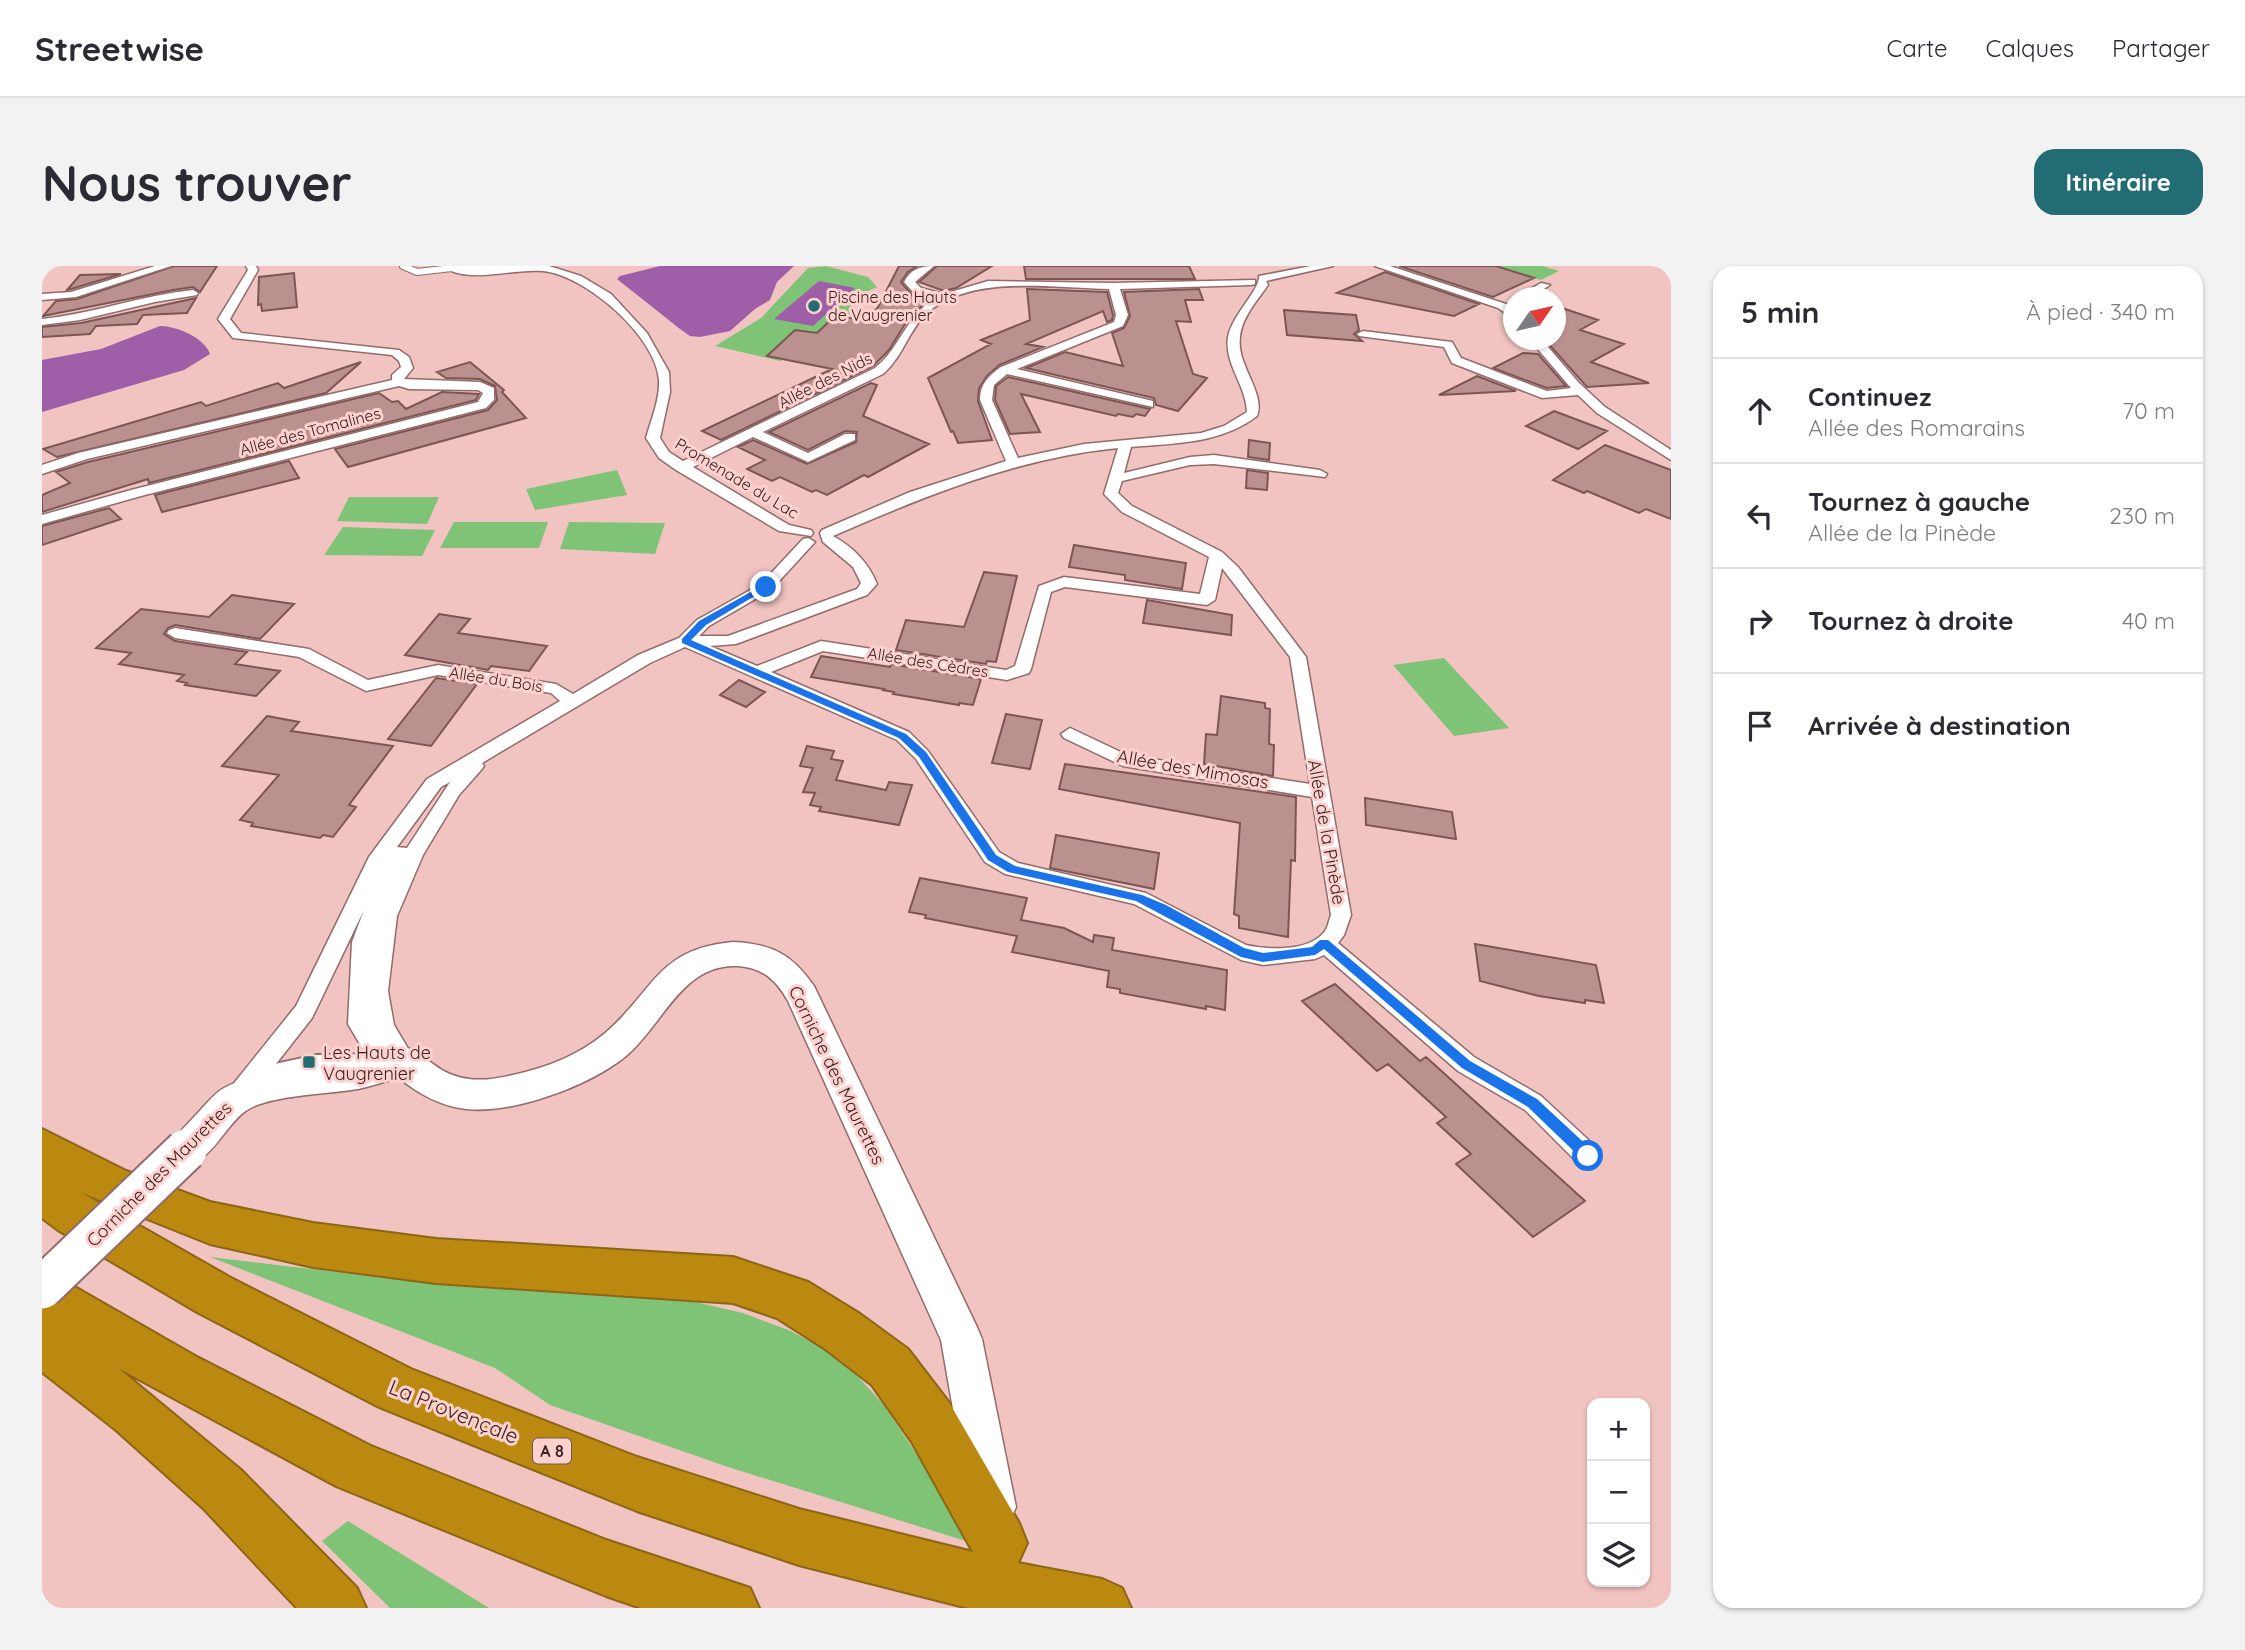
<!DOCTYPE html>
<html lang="fr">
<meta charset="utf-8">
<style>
:root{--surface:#fff;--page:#f2f2f3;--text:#2b2b33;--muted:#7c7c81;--line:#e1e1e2;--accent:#226d73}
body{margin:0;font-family:Quicksand,sans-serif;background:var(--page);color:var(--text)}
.controls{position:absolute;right:21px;bottom:21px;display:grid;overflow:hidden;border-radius:14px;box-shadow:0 2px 5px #0004}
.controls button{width:63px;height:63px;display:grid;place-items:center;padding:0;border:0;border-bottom:2px solid var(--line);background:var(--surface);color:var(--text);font:35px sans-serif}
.compass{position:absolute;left:1461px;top:21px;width:63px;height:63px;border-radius:50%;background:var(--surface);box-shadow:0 2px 5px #0004;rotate:56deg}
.stop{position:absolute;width:21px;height:21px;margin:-16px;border:5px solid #1a73e8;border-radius:50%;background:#fff}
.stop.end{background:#1a73e8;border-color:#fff;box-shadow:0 2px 7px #0008}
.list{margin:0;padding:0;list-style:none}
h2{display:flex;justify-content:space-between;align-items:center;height:91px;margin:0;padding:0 28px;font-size:30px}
h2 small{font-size:23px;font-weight:400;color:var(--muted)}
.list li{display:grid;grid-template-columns:46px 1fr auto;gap:21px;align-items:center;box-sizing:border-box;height:105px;padding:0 28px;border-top:2px solid var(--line)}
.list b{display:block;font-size:26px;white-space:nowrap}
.list p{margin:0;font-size:23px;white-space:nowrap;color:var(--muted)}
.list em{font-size:23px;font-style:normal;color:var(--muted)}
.icon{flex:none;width:38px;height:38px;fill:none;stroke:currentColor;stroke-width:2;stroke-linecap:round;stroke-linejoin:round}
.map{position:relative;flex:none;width:1629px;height:1342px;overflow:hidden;border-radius:21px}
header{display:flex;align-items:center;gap:42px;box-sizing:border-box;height:98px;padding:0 35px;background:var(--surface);border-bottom:2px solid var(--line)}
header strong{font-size:33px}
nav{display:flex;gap:38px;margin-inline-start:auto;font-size:24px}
.intro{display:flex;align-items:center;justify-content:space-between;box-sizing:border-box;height:168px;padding:0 42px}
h1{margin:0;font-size:49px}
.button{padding:18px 32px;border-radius:21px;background:var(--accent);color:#fff;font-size:24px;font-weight:700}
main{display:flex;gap:42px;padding:0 42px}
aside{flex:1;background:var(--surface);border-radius:21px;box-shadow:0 2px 5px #0004}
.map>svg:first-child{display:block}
.green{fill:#7fc377}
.water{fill:#9e5fa8}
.building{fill:#bb918f;stroke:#7d5654;stroke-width:2}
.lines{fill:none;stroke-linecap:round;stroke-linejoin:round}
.lane-far1-casing{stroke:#936b6a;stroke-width:8}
.lane-casing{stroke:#936b6a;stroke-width:14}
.street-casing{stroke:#936b6a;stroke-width:3}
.secondary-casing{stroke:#936b6a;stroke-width:3}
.highway-casing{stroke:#8c6616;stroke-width:4}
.lane-far1{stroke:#fff;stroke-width:6}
.lane{stroke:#fff;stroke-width:10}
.street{fill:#fff;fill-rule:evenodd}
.secondary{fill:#fff;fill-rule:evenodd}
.highway{fill:#bb890f;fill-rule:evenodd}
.secondary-bridge-casing{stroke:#936b6a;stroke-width:45;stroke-linecap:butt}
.secondary-bridge{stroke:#fff;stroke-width:41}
.route{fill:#1a73e8}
.poi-dot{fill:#226d73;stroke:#fed1ce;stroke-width:2.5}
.labels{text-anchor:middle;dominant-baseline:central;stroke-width:6;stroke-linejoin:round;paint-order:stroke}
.far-poi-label{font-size:16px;fill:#352423;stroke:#fed1ce;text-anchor:start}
.far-street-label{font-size:16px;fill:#352423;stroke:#fed1ce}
.shield{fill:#fed1ce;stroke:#715856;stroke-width:2}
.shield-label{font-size:16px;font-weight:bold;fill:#352423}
.street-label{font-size:18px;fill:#352423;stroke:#fed1ce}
.poi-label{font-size:18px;fill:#352423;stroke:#fed1ce;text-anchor:start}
.near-street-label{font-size:21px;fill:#352423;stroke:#fed1ce}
</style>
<header>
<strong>Streetwise</strong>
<nav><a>Carte</a><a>Calques</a><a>Partager</a></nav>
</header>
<div class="intro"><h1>Nous trouver</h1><a class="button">Itinéraire</a></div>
<main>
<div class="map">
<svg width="1629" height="1342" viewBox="0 0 1629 1342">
<rect width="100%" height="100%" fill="#f1c4c1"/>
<path class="green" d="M784,0l42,11 9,10 -16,7 -26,46 -55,21 -65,-15 46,-28 47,-50z
M1454,0h47l16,5 -18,9z
M575,204l10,25 -92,15 -9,-21z
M307,231h90l-12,27 -90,-3z
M412,256h94l-9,26h-99z
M527,256l96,1 -10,31 -95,-5z
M301,261l92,3 -13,26 -98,-1z
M1402,392l65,70 -55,8 -61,-71z
M168,991l184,22 297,22 52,12 48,18 50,27 42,46 41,61 45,77 -241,-75 -178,-62 -55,-37z
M306,1255l141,87h-99l-68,-67z"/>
<path class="water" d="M618,0h134l-17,16 -7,18 -15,9 -25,22 -30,6 -10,-1 -10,-7 -63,-50 3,-3z
M777,15l36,7 -42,38 -39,-7z
M118,60c17,0 45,12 50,28l-26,16 -142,42v-52l59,-11z"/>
<path class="building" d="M132,0h43l-17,26 -7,-5 -20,3 -130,26 13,-15 21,-2z
M857,0h18l-9,6 -7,10 11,13 17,4 -22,22 -18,29 -16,16 -152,74 -19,-9 130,-62 -65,-13 28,-26 22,3 18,-17 22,3 20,-10z
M895,0h55l-36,22 -12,3 -25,-9z
M982,0h165l6,13h-169z
M1357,0h97l38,12 -41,19z
M1343,6l94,32 -25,12 -117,-23z
M252,7l3,34 -35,4 -1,-7 -3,1 1,-28z
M79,8l-50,15 -4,1 13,-15z
M985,23l80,3 6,23 -1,5 -5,2 -4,-11 -77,33 17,3 -44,18 -12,11 -8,12 -1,13 14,39 -34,3 -5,-12 -2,1 -23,-54 63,-34 -10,-4 49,-20z
M1157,23l4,11h-18l6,22 -15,-1 17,53 14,4 -29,33 -22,-6 -2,-7 -128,-30 39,-16 58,14 -11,-33 12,-5 6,-12 -6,-24z
M154,32l-9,15 -44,2 -6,9 -41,2 -6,8 -48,3v-10l39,-4z
M1514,40l42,14 -18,10 44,14 -33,18 58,21 -62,4 -42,-47h11z
M1242,44l72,5 3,15 -5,4 8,7 -75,-6z
M1481,87l15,1 28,32 -19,2 -54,-20z
M319,96l-35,31 -269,64 -14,-8 158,-47 5,4 72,-23 6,5z
M428,96l34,28 -2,2 24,26 -178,49 -13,-18 153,-39 9,-10 -2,-14 -15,-7 -34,-1 -9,-6z
M1435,110l39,15 -77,4z
M966,111l142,32 -5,7 -9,-2 -3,3 -15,-3 -2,2 -95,-22 19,38 -30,2 -15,-34 1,-14z
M829,117l6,2 -14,31 66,28 -61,33 -4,-2 -37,20 -11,-5 -4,2 -32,-15 -8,4 -25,-12 18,-9 -27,-13 15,-7 54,24 49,-22 1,-10 -12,-1 -37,19 -39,-18z
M400,126l37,2 -3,6 -327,83 -1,-4 -106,33v-17l28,-12 -14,-11 32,-10 291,-69 13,9 6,-1 8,8z
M1512,145l53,20 -29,18 -52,-23z
M1207,174l21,3 -1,17 -21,-3z
M1563,179l66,25v49l-25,-10 -7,4 -52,-22 -3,2 -31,-13z
M247,195l10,17 -137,34 -7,-17z
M1205,204l21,3 -1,17 -21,-2z
M67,242l12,11 -79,26v-19z
M1032,279l112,18 -4,26 -57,-9v-5l-56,-8z
M942,306l33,4 -21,86 -9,-1 -1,3 -90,-14 10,-30 58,7z
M190,329l62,9 -34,35 -85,-14 -7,3 -4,6 11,7 72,11 -12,12 45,7 -24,25 -71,-11 2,-2 -10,-2 7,-6 -65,-11 12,-11 -35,-5 45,-39 68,8z
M1105,334l85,15 -1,20 -88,-12z
M397,348l31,5 -12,14 89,13 -18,25 -38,-5 -3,4 -83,-15z
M779,390l69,11 1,-3 90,15 -8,26 -14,-2v2l-66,-11 1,-2 -11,-2 1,-1 -73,-12z
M394,412l41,6 -46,62 -43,-7z
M697,414l26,12 -19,15 -26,-12z
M1179,430l44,7v5l5,1 -1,35 5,1 -1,31 -69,-12 2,-30 11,1z
M964,448l36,6 -12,49 -38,-6z
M225,450l32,6 -8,9 102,15 -44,59 7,2 -23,30 -10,-2 -3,3 -69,-12 2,-3 -13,-3 39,-45 -57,-9z
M765,480l27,5 -3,8 12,2 -7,19 50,10 3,-8 23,3 -13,40 -80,-14 2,-4 -11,-2 5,-12 -12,-1 10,-24 -13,-2z
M1023,498l231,33 -1,64 -4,-1 -3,77 -49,-9v-12l-5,-2 6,-91 -181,-34z
M1323,532l87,14 4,27 -90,-14z
M1014,569l103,18 -5,36 -104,-21z
M878,612l107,20 -6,22 43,8 29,14 1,-7 20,3 -2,12 115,20 -2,40 -19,-4v3l-86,-16v-4l-13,-2 2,-16 -97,-19 5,-16 -92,-18 1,-3 -17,-3z
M1433,678l121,21 8,38 -19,-3v3l-46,-7 -59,-15z
M1293,718l85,77 6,-4 159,144 -52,36 -77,-73 15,-10 -34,-31 9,-6 -58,-53 -11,7 -75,-70z"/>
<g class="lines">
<g class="lane-far1-casing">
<path id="lane-far1" d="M361,0l14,6 35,-4"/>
</g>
<g class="lane-casing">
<path id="lane" d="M220,806l55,-12 57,-1"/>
</g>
<g class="street-casing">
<path id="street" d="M113,0h16l-95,31 -34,3v-6l29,-2z
M204,0h10l2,4 -28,49 11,14 158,17 10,7 4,11 -9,11 76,3 14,6v12l-8,8 -345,88 -99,28v-9l89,-25 347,-88 5,-9 -5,-3 -69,-1 -10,-3 -312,73 -45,15v-9l36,-12 314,-73v-5l9,-8 -2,-6 -7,-6 -159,-17 -15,-19 30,-49z
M400,0h107l32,10 30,18 36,39 22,39 1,20 -10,46 9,14 14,9 192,-93c25,-20 31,-52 60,-70l-22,-6 -9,-10c7,-13 16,-16 30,-16l-19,16 6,6 23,6 44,-13 126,2 141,-3v4l-4,1 -131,4 8,26 -5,11 -106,43 136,32v6l-146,-33 -13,11 -2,15 26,58 66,-14 117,-11 23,-7 23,-14c-1,-27 -23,-48 -19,-75 4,-22 32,-47 31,-61l52,-10h22l-67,15 2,4c-11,16 -26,32 -28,52 -4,28 26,56 17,79 -37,28 -81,27 -126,31l-7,26 66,-16 24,-2 106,15 7,4 -2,3 -111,-13 -24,1 -68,16 -4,12 14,13 90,46 16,15 68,90 45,258 -7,20 -6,8 136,114 67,39 56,52 3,8 -3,8 -9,3 -9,-3 -54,-54 -67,-39 -134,-116 -9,4 -52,6 -22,-5 -107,-56 -129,-30 -20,-12 -69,-103 -19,-19 -212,-93 -35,16 -168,100 2,3 -3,4 -22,25 -36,60 -26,61 -9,75 6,34 22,37 -3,7 -8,2 -37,-13 -20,-34 4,-82 12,-32 -52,108 -69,88 -8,3 -8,-3 -4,-7 4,-7 69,-86 73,-149 58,-78 133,-78 -9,-8 -113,-18 -72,16 -67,-34 -124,-19 -8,-5 2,-3 6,-2 134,21 59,31 70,-15 118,19 17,10 65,-39 41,-17 18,-18 64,-36 42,-45 5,-1 7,4 -44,48 -62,36 -10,10h29l129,-47 4,-6 -8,-16 -30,-25 -3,-9 2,-3 88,-38 96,-31 -26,-61c0,-16 8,-24 21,-33l113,-45 2,-7 -7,-26c-55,-1 -138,-15 -182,24 -19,18 -24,44 -44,61l-120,58 45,21 37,-19h10v6l-47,22 -55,-25 -60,30 96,58 22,5 2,3 -2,3 -32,-5 -103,-61 -17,-12 -13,-20c5,-18 14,-39 13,-58 -3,-44 -74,-105 -116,-109 -31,-3 -74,14 -101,-5zM1076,182l-14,46 18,18 87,45 -9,37 -136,-17 -25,9 -24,80 -9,4 -185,-29 -64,25 -47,-20 26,-2 131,-49 10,-11c-9,-22 -24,-37 -44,-48 92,-40 184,-78 285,-88zM1180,302l68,89 20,127 -183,-29 -57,-27 -9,6 3,4 59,28 189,31 19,118c-2,5 -3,12 -6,16 -15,21 -57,19 -79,14l-100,-52 -128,-30 -19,-11 -71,-101 -19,-19 -138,-60 52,-21 184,29 22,-7 2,-4 20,-77 14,-5 142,18 8,-5zM408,516l-43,66 -10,-1 44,-60z
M1333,0h15l116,38 8,6v9l-16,-11z
M1499,17l9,2 -21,13h-14z
M151,24l5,3 -1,2 -42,7 -75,18 -38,5v-6c51,-5 100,-24 151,-29z
M1321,65l89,11 9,16 8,3 78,30 24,-3 -41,-48h12l37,43 26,24 66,43v10l-74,-47 -19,-18 -36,3 -90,-35 -8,-16 -85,-11 -2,-2z"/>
</g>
<g class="secondary-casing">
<path id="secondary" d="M691,676c39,2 59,12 81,44l162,339 6,14 34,168 -7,16 -16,7 -16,-7 -7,-16 -29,-167 -153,-339c-12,-21 -25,-33 -50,-35 -56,-3 -75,59 -112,90 -37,30 -112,58 -160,53 -26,-3 -47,-15 -67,-31 -13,3 -27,8 -41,11 -29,5 -88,6 -111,21 -26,17 -38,64 -74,51l-5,-11c6,-13 16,-22 26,-33 9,-9 19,-23 30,-29 37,-19 89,-21 130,-28 16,-2 36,-13 52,-12 10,1 19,10 27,16 24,19 51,18 80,11 33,-7 66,-20 91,-41 51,-43 52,-85 129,-92z"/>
</g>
<g class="highway-casing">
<path id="highway" d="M0,863l84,42 84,31 103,21 123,16 297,18 75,25 52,32 48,35 42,55 69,119 8,20 -9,20 84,16 20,9 9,20h-163l-169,-43 -162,-54 -258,-104 -182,-95 -139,-82 -16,-12zM38,926l130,52 103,23 123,16 297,20 44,15 47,30 48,37 40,57 61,110 -174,-43 -162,-52 -226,-88 -180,-91z
M0,1006l17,6 136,78 176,90 235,94 144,48 9,20h-118l-35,-12 -270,-110 -218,-118 123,102 116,118 9,20h-69l-94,-100 -87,-78 -74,-58z"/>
</g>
<use href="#lane-far1" class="lane-far1"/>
<use href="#lane" class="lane"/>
<use href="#street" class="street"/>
<use href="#secondary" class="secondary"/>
<use href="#highway" class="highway"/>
<g class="secondary-bridge-casing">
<path id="secondary-bridge" d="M0,1022l144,-138"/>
</g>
<use href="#secondary-bridge" class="secondary-bridge"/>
</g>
<path class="route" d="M721,319l7,2 -64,38 -15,15 215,94 20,18 70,103 19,11 127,29 24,10 78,43 19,5 49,-6 8,-7h8l142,121 67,38 56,52v9h-10l-55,-53 -66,-39 -138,-119 -9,6 -52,7 -22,-5 -105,-56 -128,-29 -20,-12 -69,-103 -20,-19 -217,-95v-4l17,-18z"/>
<g class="poi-dot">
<circle cx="772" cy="40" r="7"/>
<rect x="260" y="789" width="14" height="14" rx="3.5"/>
</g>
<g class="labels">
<g class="far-poi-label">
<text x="786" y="31">Piscine des Hauts<tspan x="786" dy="18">de Vaugrenier</tspan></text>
</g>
<g class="far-street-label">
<text transform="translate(783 114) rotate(-27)">Allée des Nids</text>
<text transform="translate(268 165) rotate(-15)">Allée des Tomalines</text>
<text transform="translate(695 212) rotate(31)">Promenade du Lac</text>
<text transform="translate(886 396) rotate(9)">Allée des Cèdres</text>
<text transform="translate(454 413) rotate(9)">Allée du Bois</text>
</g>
<rect class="shield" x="491" y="1172.5" width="38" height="25" rx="5"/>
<g class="shield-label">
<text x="510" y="1185">A 8</text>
</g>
<g class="street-label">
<text transform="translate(1151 503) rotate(10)">Allée des Mimosas</text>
<text transform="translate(1285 566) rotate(80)">Allée de la Pinède</text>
<text transform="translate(795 809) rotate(64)">Corniche des Maurettes</text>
<text transform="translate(117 908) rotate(-45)">Corniche des Maurettes</text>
</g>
<g class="poi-label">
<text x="281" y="786">Les Hauts de<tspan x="281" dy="21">Vaugrenier</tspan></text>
</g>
<g class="near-street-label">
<text transform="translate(412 1145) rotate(22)">La Provençale</text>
</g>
</g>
</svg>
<div class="controls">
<button>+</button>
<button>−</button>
<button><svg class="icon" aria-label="layers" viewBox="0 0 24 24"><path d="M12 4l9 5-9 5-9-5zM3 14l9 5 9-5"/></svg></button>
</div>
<svg class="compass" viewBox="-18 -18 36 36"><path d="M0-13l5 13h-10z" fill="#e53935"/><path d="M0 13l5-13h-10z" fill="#7c7c81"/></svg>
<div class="stop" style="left:1546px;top:890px"></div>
<div class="stop end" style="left:724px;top:321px"></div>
</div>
<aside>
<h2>5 min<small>À pied · 340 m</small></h2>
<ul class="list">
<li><svg class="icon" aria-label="ahead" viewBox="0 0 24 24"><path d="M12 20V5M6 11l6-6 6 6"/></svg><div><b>Continuez</b><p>Allée des Romarains</p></div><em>70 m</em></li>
<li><svg class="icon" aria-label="left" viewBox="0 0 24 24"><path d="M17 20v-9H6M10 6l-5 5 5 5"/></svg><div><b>Tournez à gauche</b><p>Allée de la Pinède</p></div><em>230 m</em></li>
<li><svg class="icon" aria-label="right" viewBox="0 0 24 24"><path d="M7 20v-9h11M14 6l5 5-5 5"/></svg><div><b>Tournez à droite</b></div><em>40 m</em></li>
<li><svg class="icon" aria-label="arrive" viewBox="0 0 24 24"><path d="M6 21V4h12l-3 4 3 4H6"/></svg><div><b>Arrivée à destination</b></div></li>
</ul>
</aside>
</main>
